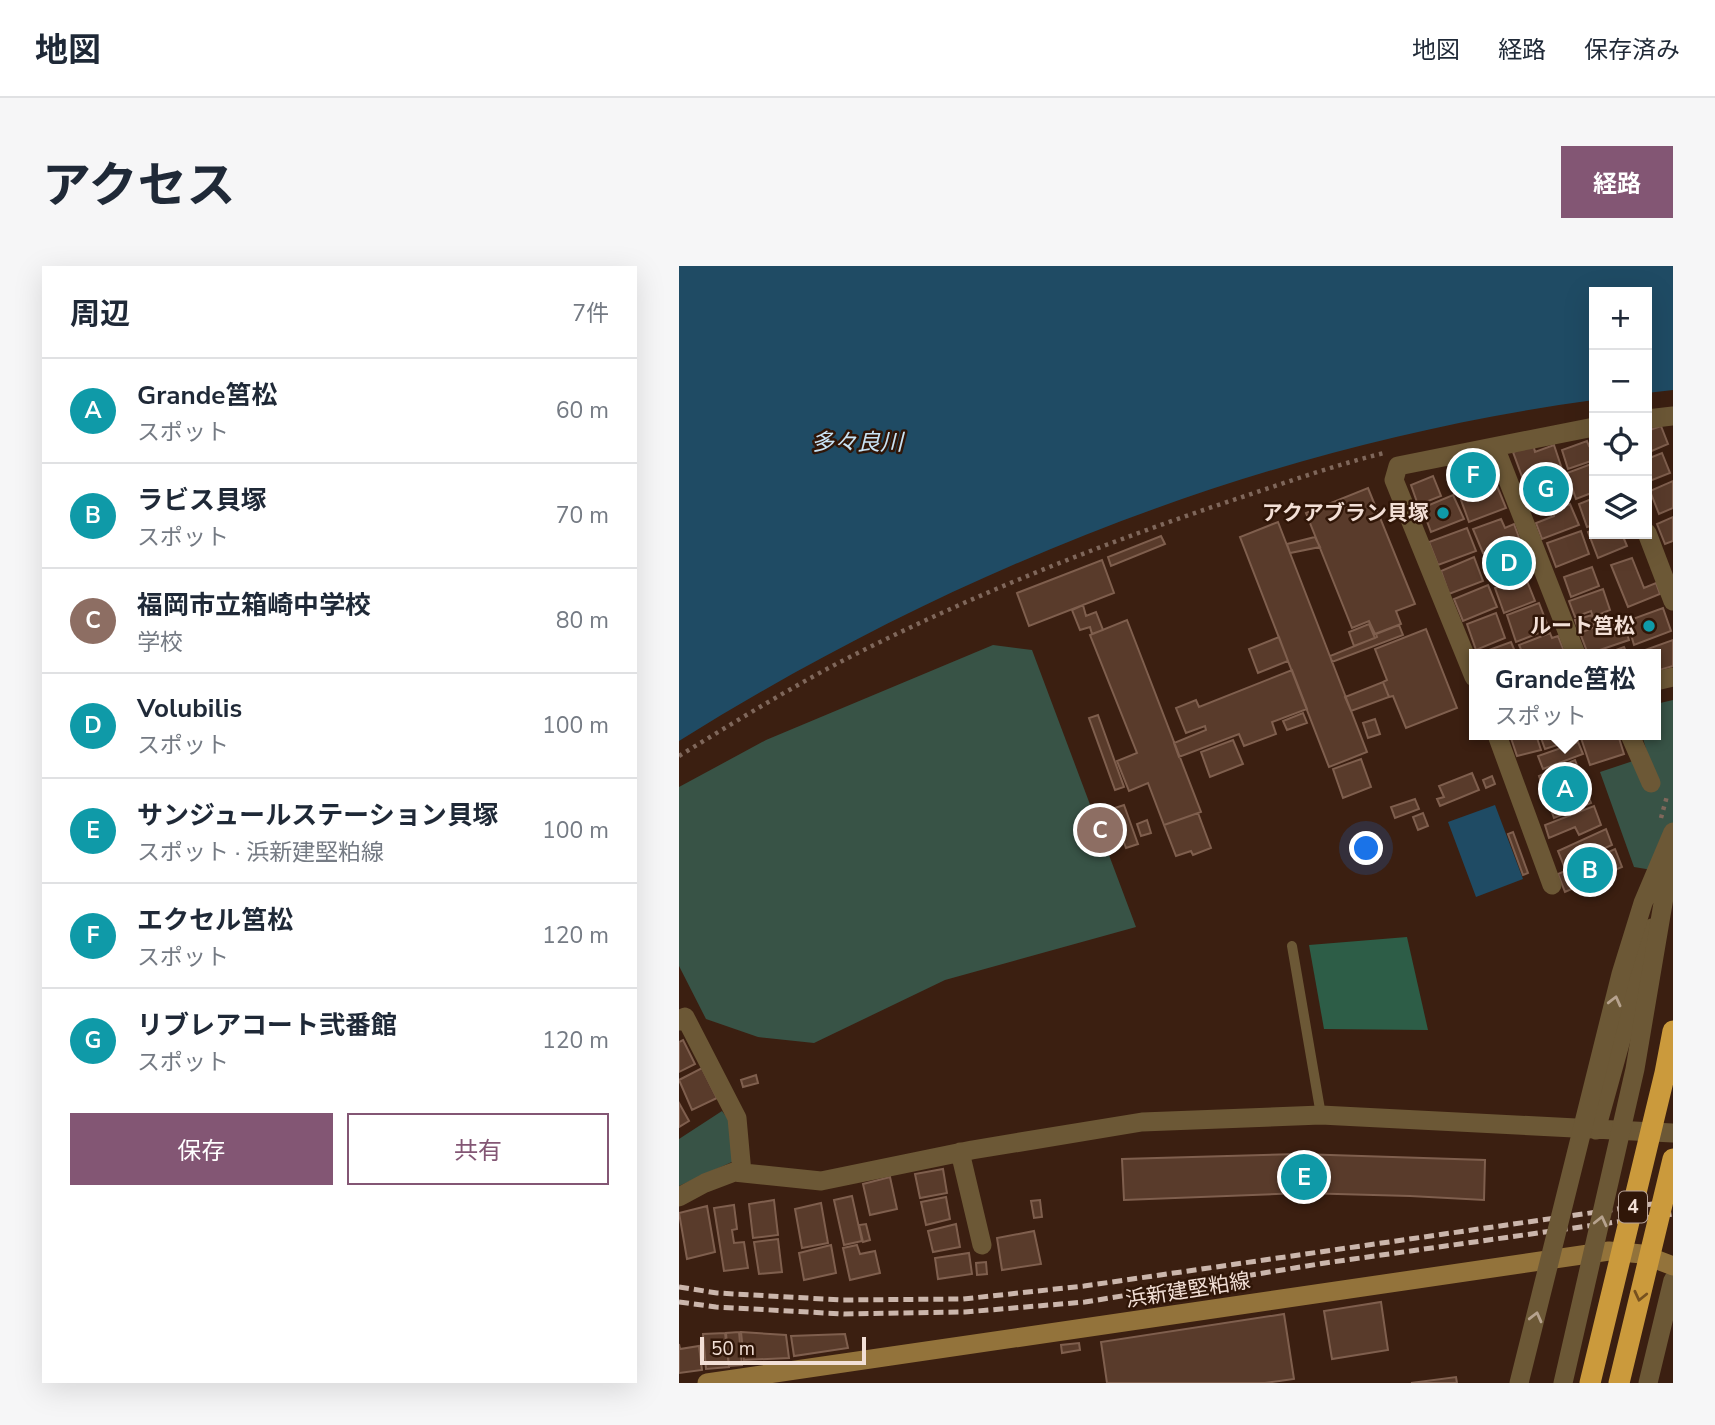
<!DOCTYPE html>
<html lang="ja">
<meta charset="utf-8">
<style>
:root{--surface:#fff;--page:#f6f6f7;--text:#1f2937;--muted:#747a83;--line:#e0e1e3;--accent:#835674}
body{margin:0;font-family:"Nunito Sans","Noto Sans JP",sans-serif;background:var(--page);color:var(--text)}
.controls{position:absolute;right:21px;top:21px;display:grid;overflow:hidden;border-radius:0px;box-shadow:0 7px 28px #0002}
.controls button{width:63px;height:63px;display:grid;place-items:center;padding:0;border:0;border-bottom:2px solid var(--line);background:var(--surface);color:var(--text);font:35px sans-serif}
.scale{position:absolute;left:21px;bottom:18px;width:166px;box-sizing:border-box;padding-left:7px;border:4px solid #f2dfd6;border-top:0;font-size:19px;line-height:24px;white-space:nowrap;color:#f2dfd6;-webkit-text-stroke:5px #301608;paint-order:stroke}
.you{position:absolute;left:688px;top:583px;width:24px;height:24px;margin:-18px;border:5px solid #fff;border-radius:50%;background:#1a73e8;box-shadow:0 0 0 10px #1a73e833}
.badge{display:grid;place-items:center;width:46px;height:46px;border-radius:50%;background:var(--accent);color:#fff;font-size:23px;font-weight:700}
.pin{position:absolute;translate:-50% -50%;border:4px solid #fff;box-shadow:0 2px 7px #0006}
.popup{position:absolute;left:790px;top:383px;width:192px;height:91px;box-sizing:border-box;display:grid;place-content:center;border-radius:0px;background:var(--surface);filter:drop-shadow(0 2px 5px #0005);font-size:23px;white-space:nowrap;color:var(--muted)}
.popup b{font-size:26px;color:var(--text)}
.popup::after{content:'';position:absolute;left:50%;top:100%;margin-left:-14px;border:14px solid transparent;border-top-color:var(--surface)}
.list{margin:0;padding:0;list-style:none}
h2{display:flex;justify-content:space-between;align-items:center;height:91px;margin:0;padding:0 28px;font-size:30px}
h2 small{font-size:23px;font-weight:400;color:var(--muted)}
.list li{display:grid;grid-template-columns:46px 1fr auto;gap:21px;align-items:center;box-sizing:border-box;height:105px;padding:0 28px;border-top:2px solid var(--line)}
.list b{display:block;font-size:26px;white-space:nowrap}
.list p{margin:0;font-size:23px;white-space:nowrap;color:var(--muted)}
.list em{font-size:23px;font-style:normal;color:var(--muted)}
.actions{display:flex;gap:14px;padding:21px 28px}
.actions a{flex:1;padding:16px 0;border:2px solid var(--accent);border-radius:0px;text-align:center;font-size:24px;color:var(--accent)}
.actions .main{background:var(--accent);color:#fff}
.icon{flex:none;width:38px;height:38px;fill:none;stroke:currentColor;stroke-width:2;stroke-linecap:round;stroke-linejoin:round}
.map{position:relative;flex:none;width:994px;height:1117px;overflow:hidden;border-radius:0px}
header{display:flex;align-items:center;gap:42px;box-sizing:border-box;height:98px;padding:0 35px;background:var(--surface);border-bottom:2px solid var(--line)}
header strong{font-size:33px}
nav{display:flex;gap:38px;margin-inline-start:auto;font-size:24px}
.intro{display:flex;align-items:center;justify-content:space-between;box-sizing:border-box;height:168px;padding:0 42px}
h1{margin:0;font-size:49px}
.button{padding:18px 32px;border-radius:0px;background:var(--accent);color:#fff;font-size:24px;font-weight:700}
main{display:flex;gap:42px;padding:0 42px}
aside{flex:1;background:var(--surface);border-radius:0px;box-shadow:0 7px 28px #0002}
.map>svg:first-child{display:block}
.green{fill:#385346}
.forest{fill:#2d5d47}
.water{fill:#1f4b64}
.building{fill:#593b2b;stroke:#7f5f4e;stroke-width:2}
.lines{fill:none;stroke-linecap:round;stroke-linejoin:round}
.path{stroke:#7f675b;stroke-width:4.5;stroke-dasharray:3.5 5;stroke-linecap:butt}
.service{stroke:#6c5836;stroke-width:10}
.minor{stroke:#6c5836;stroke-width:19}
.tertiary{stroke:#6c5836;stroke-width:19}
.secondary{stroke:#93733b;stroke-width:19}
.rail{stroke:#cbb6ac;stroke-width:5;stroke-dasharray:10 5;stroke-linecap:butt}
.tertiary-bridge{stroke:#6c5836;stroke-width:19}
.motorway-bridge{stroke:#cb9a3c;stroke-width:21}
.oneway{stroke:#b6a28e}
.oneway2{stroke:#76511f}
.culture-dot{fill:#0f9aa8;stroke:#301608;stroke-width:2.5}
.labels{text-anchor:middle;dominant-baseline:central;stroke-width:5;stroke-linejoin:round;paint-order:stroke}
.shield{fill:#301608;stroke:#b8a398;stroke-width:2}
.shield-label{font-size:19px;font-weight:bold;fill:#f2dfd6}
.poi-label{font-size:21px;font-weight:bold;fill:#f2dfd6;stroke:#301608;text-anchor:end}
.street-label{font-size:21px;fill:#f2dfd6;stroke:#301608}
.water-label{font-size:23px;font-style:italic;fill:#c9e4f6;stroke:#301608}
</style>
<header>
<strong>地図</strong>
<nav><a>地図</a><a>経路</a><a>保存済み</a></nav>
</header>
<div class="intro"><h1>アクセス</h1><a class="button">経路</a></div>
<main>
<aside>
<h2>周辺<small>7件</small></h2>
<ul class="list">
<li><span class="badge" style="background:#0f9aa8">A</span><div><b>Grande筥松</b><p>スポット</p></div><em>60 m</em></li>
<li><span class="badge" style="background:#0f9aa8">B</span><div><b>ラビス貝塚</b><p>スポット</p></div><em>70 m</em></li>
<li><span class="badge" style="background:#8d6e63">C</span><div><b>福岡市立箱崎中学校</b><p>学校</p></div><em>80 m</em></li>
<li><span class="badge" style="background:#0f9aa8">D</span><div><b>Volubilis</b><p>スポット</p></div><em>100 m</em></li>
<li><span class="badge" style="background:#0f9aa8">E</span><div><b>サンジュールステーション貝塚</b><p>スポット · 浜新建堅粕線</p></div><em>100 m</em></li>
<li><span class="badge" style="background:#0f9aa8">F</span><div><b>エクセル筥松</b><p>スポット</p></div><em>120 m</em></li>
<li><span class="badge" style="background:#0f9aa8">G</span><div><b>リブレアコート弐番館</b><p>スポット</p></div><em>120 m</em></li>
</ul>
<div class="actions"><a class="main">保存</a><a>共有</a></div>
</aside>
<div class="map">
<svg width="994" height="1117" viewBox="0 0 994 1117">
<rect width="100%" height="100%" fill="#3b1f11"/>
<path class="green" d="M314,379l39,5 104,277 -191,53 -131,63 -56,-6 -52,-18 -27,-53v-179l87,-47z
M994,434v173h-3l-36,-6 -34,-95 48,-16 -6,-21h14v-31z
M43,845l9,12 3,38 -55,25v-47z"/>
<path class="forest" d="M728,671l21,93 -104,-1 -15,-84z"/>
<path class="water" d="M0,0h994v124l-26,3v-101h-53v108c-325,44 -638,168 -915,341z
M816,539l28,74 -47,18 -28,-75z"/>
<path class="building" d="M982,160l7,18 -21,9v-22z
M908,175l2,5 5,-1v15l-26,9 -6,-19z
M854,178l2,8 19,-7 8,24 -38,13 -11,-30z
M983,187l8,20 -23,9v-23z
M808,188l10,27 -39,14 -9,-26z
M915,197v29l-18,7 -9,-26z
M883,206l7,21 -39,13 -7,-20z
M754,210l8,20 -23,9 -7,-20z
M994,215v27l-14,6 -9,-23z
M818,220l9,22 -37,14 -8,-22z
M689,222l47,116 -19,7 5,13 -26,10 -6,-13 -17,7 -46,-115z
M774,229l11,24 -33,13 -9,-24z
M915,232v27l-7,2 -8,-23z
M891,238l9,21 -37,14 -6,-16 18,-7 -1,-6z
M994,251v24l-8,3 -8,-20z
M822,253l4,9 9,-4 6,16 -37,13 -10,-24z
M599,256l89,230 -38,15 -89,-230z
M788,262l9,23 -38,14 -9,-23z
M915,263v5h28l5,12 -29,12 -10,-26z
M902,265l8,23 -33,13 -9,-24z
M482,270l4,8 -54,22 -3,-9z
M636,271l5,10 -30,6 -3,-9z
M848,276l8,24 -43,16 -9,-23z
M795,291l9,24 -34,13 -8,-23z
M953,292l12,30 12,-5 4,11 -32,13 -17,-42z
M423,294l12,33 -85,33 -12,-33z
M913,301l7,19 -28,11 -7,-20z
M846,310l10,25 -31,12 -9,-25z
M809,319l9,22 -34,14 -9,-22z
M924,323l7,21 -17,7 -2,-6 -16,6 -6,-16z
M860,337l10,26 -33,13 -9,-27z
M404,339l3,11 10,-4 7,18 -11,4 -2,-7 -10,3 -8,-20z
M984,342l8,23 -37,14 -7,-24z
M817,347l9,25 -29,12 -9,-26z
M913,349l3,9 -17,5 -3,-9z
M942,350l8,24 -41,14 -8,-21z
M448,354l74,192 -37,13 -16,-42 -19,8 -12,-30 20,-8 -47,-118z
M690,358l6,14 -21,8 -5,-14z
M720,359l4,10 -71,27 -2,-6 47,-19 -1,-3z
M747,363l31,79 -51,20 -13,-32 -4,1 -6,-15 4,-2 -12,-31z
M871,367l2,5 6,-2 7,18h-42l-4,-9z
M600,371l9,24 -30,12 -9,-24z
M994,374v26l-17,5v-17h-22z
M832,376l5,12h-38z
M945,381l3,7h-22z
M613,404l15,39 -35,13 4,12 -32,12 -5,-12 -60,23 -5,-14 32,-13 -1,-4 -19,7 -10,-25 20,-8 3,7z
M704,416l6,15 -38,14 -6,-14z
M624,447l4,10 -20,7 -4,-9z
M419,449l26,72 -9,3 -26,-72z
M696,453l5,15 -12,4 -5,-15z
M831,469h26l5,15 -24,6z
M861,469h31l2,5 -28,9z
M901,469h38l6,19 -34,11z
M554,474l10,24 -33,13 -9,-25z
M899,476l5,12 -40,15 -5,-13z
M682,493l10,28 -28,11 -10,-29z
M896,494l16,43 -37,15 -15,-42z
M793,507l7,17 -39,16 -3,-7 7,-2 -5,-11z
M813,510l3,8 -9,4 -3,-8z
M736,533l4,10 -24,9 -4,-11z
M445,539l14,39 -12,4 -14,-39z
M915,540l7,19 -22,10 -4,-8 -26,11 -4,-13z
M519,547l13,35 -18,7 -2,-4 -15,5 -12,-31z
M744,547l5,13 -10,4 -5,-13z
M468,554l4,13 -10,3 -4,-12z
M927,563l6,16 -48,21 -6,-15z
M834,566l15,41 -5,2 -15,-41z
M936,583l7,18 -57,25 -7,-18z
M4,774l12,24 -16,8v-30z
M23,802l15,30 -25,12 -13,-30z
M77,809l2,8 -15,4 -2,-7z
M0,837l10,18 -10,6z
M620,888l186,6 -1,40 -74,-4 -109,-3 -177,7 -2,-41z
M264,903l4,24 -27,5 -5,-24z
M211,911l7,32 -27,6 -7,-31z
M173,930l10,45 -18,4 -10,-45z
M267,931l4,22 -24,6 -5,-23z
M95,934l4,35 -25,3 -4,-34z
M361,934l2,17 -8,1 -3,-17z
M142,937l7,40 -26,5 -7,-39z
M55,939l3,24 -5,1 2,13 10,-1 4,26 -24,3 -10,-63z
M28,940l8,46 -28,7 -8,-46z
M187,958l4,16 -7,2 -4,-17z
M277,958l4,23 -27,5 -5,-21z
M355,965l7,33 -39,6 -5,-32z
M99,973l4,33 -23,2 -5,-32z
M152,979l5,28 -32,7 -5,-27z
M178,979l3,9 15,-3 5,22 -30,7 -7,-32z
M290,987l3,21 -34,5 -3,-21z
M307,996l1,12 -10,1 -1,-12z
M702,1036l7,48 -56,9 -8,-48z
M605,1048l10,65 -29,4h-158l-6,-41z
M60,1066l3,33 -13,1 -3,-33z
M62,1066l45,3 3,23 -45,2z
M46,1067l4,34 -23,2 -3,-35z
M166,1068l3,14 -54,8 -3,-20z
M400,1077l1,7 -18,3 -1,-8z
M0,1078l1,5 19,-3 3,24 -23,3z
M777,1111l1,6h-46z"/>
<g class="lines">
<path class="path" d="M0,490c54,-33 109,-67 165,-96 123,-63 252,-114 383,-158 52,-17 104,-36 157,-49
M982,552l6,-22"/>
<path class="service" d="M613,680l29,169"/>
<path class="minor" d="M968,153l26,-3
M816,181l81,207
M968,267l26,68
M795,411l-80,-197 4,-14 196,-39
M977,415l17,-4
M818,469l55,150
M951,469l21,48
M0,755l6,-4 52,101 5,55
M917,864l56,-202
M281,886l22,93
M0,931l26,-14 29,-11 87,9 151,-31 170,-28 179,-7 352,18"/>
<path class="tertiary" d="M969,1117l25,-103"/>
<path class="secondary" d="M28,1117l902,-132 33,3 31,12"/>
<path class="rail" d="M0,1021l38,6 125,7 121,-1 121,-13 589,-85
M0,1036l37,5 128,7 121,-2 120,-10 240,-39 348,-49"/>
<path class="tertiary-bridge" d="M840,1117l102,-409 22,-71 30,-71
M884,1117l72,-314 36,-213"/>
<path class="motorway-bridge" d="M911,1117l75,-310 8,-42
M940,1117l54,-224"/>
</g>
<defs><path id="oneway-chevron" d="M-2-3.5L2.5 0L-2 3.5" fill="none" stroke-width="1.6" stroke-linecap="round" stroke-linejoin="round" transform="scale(1.75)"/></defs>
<g class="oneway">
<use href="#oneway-chevron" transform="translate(936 735) rotate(-76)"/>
<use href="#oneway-chevron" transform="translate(922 955) rotate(-77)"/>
<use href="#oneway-chevron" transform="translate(857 1051) rotate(-76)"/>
</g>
<use class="oneway2" href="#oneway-chevron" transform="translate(961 1030) rotate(103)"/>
<g class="culture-dot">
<circle cx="764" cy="247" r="7"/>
<circle cx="970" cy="360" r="7"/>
</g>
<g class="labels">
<rect class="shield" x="940" y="925.5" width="28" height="31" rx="5"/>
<g class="shield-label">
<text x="954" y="941">4</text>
</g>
<g class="poi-label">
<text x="750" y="247">アクアブラン貝塚</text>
<text x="956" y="360">ルート筥松</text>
</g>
<g class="street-label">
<text transform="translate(509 1024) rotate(-9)">浜新建堅粕線</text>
</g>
<g class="water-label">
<text x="178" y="176">多々良川</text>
</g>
</g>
</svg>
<div class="controls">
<button>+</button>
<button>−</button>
<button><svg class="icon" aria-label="locate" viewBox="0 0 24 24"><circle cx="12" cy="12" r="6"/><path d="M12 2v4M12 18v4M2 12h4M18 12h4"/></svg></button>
<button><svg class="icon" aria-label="layers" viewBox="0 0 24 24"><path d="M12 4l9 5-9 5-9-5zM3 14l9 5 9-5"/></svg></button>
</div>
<div class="scale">50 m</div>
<div class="you"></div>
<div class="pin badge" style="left:886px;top:523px;background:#0f9aa8">A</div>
<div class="popup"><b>Grande筥松</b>スポット</div>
<div class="pin badge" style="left:911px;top:604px;background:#0f9aa8">B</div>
<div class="pin badge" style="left:421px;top:564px;background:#8d6e63">C</div>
<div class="pin badge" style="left:830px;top:297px;background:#0f9aa8">D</div>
<div class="pin badge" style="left:625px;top:911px;background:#0f9aa8">E</div>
<div class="pin badge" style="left:794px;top:209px;background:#0f9aa8">F</div>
<div class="pin badge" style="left:867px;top:223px;background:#0f9aa8">G</div>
</div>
</main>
